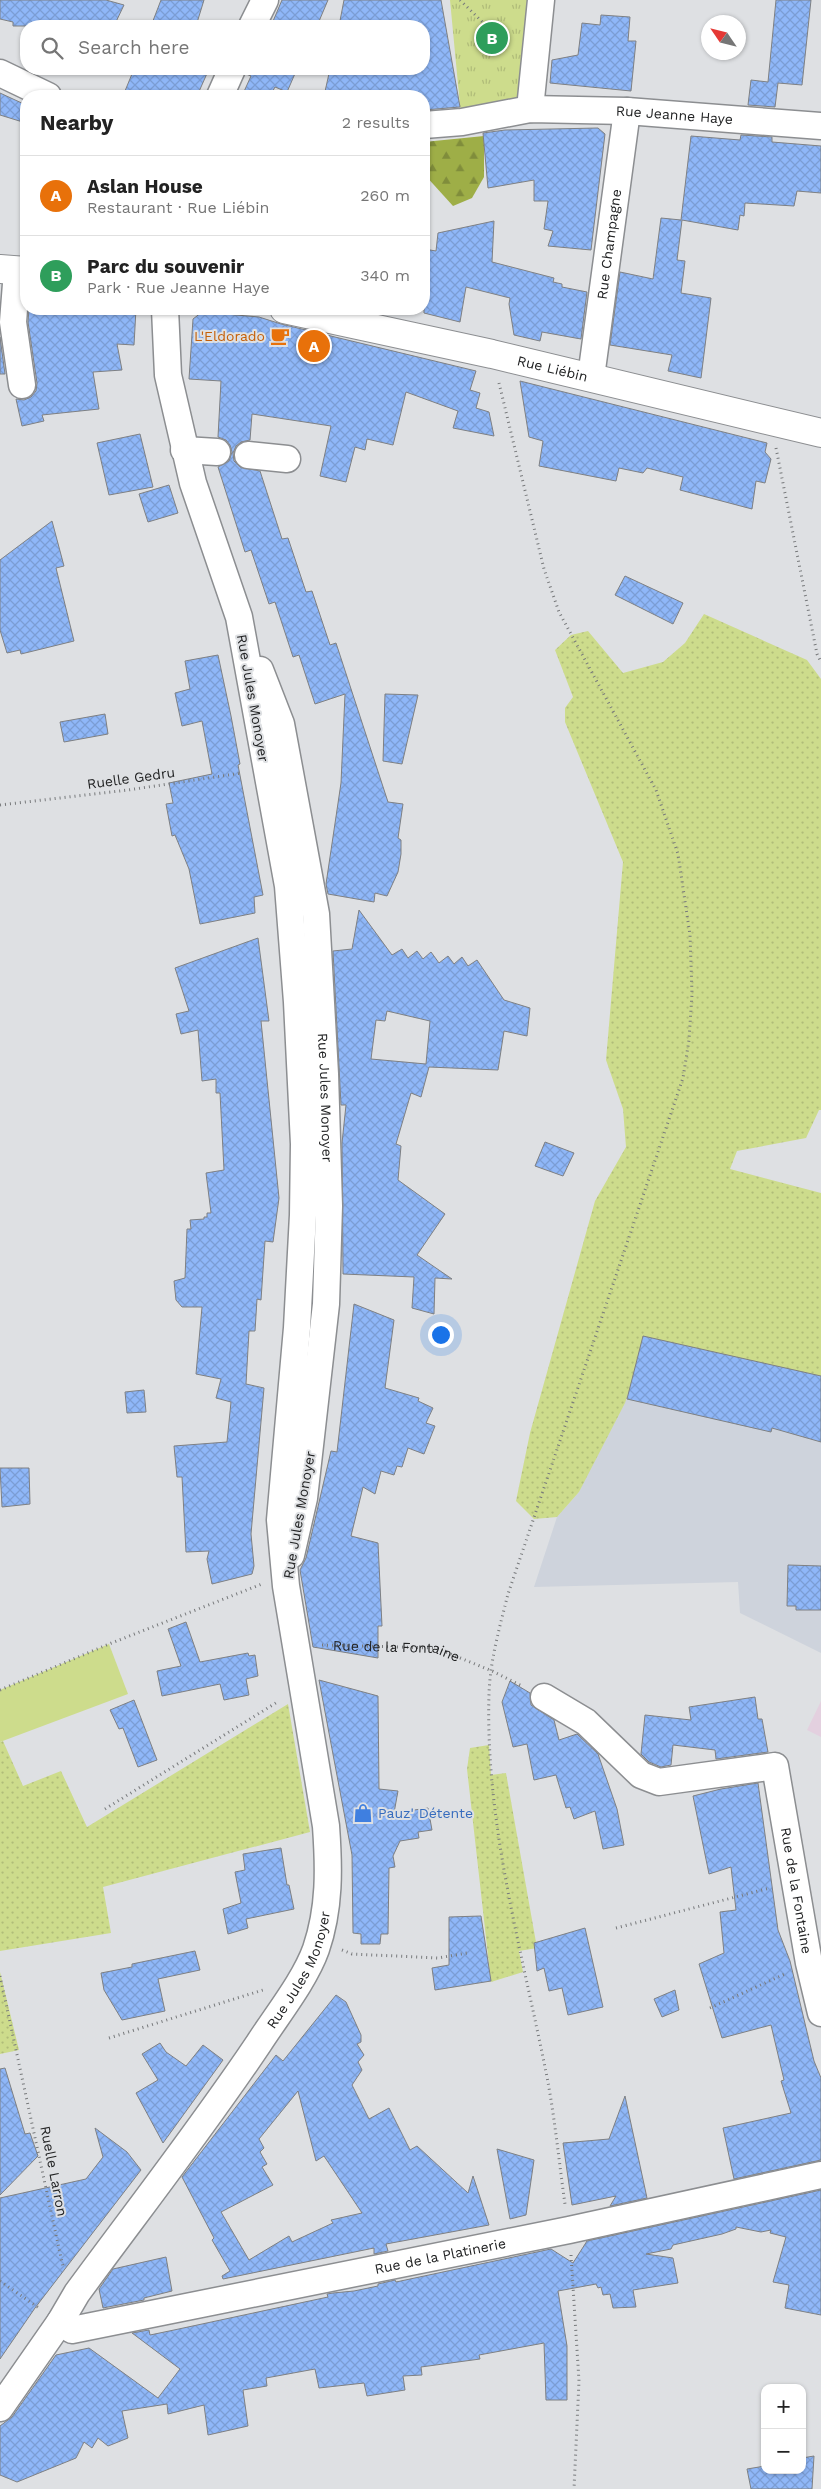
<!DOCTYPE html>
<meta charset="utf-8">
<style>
:root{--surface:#fff;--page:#f2f2f2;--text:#222;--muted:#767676;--line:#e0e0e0;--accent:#108361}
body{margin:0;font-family:"Work Sans",sans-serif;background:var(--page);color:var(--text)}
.controls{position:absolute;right:15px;bottom:15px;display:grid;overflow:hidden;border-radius:10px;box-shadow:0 1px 4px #0004}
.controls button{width:45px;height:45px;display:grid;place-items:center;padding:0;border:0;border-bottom:1px solid var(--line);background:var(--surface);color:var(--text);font:25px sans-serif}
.compass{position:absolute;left:701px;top:15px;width:45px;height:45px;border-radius:50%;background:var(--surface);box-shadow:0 1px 4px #0004;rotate:305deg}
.you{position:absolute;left:440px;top:1334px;width:18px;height:18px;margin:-12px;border:4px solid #fff;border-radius:50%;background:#1a73e8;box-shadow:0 0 0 8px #1a73e833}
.badge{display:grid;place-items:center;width:32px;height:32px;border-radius:50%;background:var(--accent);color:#fff;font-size:16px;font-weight:700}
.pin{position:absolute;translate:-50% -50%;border:2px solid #fff;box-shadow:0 1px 5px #0006}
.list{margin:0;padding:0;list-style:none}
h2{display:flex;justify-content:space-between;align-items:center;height:65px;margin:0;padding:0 20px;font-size:21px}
h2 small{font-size:16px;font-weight:400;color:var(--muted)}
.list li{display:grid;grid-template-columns:32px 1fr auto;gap:15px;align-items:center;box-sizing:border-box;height:80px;padding:0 20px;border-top:1px solid var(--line)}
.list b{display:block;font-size:19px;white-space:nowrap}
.list p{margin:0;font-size:16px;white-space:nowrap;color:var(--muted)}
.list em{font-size:16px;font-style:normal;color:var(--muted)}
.icon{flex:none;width:28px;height:28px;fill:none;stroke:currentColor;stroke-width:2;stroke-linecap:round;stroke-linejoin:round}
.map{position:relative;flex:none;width:821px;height:2489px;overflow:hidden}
.search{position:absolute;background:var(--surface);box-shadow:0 1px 4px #0004;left:20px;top:20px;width:410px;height:55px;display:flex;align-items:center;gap:12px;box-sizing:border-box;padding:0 18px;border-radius:20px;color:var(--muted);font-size:19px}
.panel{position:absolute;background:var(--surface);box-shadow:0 1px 4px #0004;left:20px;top:90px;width:410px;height:225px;border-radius:20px}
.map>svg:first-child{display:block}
.built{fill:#ced3dc}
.education{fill:#e3d0df}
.grass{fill:url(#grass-dots)}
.forest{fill:url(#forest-firs)}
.park{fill:url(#park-tufts)}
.garden{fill:#cddc8c}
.building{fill:url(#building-cross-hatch);stroke:#7e8083;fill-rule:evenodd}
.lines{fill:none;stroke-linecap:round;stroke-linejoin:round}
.minor-casing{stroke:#8c8e91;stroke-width:29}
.major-casing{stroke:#8c8e91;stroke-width:30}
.path{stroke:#77797b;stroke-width:3;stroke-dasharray:1 4;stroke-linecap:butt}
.minor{stroke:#fff;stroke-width:26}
.major{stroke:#fff;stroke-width:28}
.labels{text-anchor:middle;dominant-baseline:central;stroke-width:4;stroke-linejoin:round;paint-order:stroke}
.street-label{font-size:14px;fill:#222324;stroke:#dee0e3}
.food-label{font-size:14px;fill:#c56008;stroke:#dee0e3;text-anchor:end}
.shop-label{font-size:14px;fill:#366cbe;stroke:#dee0e3;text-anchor:start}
</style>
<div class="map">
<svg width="821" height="2489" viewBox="0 0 821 2489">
<defs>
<pattern id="grass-dots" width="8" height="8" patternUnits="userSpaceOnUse" patternTransform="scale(1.25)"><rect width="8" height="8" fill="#cddc8c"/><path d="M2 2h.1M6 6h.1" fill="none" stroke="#b0bc79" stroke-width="1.8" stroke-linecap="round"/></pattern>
<pattern id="forest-firs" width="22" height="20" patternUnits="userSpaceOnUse" patternTransform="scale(1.25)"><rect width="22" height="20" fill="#9eae47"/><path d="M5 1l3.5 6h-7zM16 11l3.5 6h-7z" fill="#808d3b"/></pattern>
<pattern id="park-tufts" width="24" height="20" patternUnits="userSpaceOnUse" patternTransform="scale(1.25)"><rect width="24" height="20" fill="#cddc8c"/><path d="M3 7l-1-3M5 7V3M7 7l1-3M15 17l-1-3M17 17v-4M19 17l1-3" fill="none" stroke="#b0bc79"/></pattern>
<pattern id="building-cross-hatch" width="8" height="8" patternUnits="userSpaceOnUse" patternTransform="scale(1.25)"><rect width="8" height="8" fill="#8fb7f8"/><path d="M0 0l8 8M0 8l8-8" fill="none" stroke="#7b9dd4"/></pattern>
</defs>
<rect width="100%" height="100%" fill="#dee0e3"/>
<path class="built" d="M644,1342l177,36v275l-81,-40 -2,-31 -204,5 23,-70 22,-25z"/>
<path class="education" d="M821,1701v36l-14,-7z"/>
<path class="grass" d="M704,614l103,46 14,19v431h-2l-13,28 -69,13 -7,18 91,24v185l-176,-36 -20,61 -46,89 -22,25 -23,2 -18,-18 14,-68 65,-232 31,-54 -3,-38 -17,-49 17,-198 -58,-140v-14l8,-11 -18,-47 16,-15 17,-4 35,42 40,-11 22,-19z
M288,1704l22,128 -207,55 8,46 -111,18v-209l3,-1 20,45 38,-15 26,56z
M489,1745l2,30 15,-2 31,175 -18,3 4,21 -32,10 -24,-213 3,-21z
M0,1972l19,78 -19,4z"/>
<path class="forest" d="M484,136v41l-12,21 -19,8 -29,-32v-32z"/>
<path class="park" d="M450,0h84l-10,102 -63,14z"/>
<path class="garden" d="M109,1644l19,50 -128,48v-52z"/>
<path class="building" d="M0,0h106l18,5 -10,21h-101v-4l-13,-3z
M161,0h43l-8,26h-45z
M282,0h46l-11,26h-46z
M344,0h97l19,107 -36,3v-14h-100l6,-27h94v-43h-85z
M776,0h35l-9,85 -24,-2 -3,24 -27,-2 3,-25 17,2z
M601,15l29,2 -2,24h8l-5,50 -81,-8 2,-23 26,-5 4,-32 18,2z
M134,69h75l-12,27h-58l-14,-5z
M247,69h50l-10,23 -12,-5 -5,9h-28l9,-20 -5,-2z
M0,93l26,12v18l-26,-8z
M598,128l7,6 -14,116 -43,-4 5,-15 -9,-2 4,-28h-14v-21l-46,8 -5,-55 22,-3z
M741,135l31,2v5l49,4v47l-24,-2 -3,15 -49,-3 -1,13 -4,-1 -2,15 -56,-10 -5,40 8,1 -4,32 30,5 -10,80 -33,-7 4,-16 -62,-10 10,-73 33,7 8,-61 20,2 10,-84 49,4z
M494,221l-2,41 62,16 -1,4 9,2v3l25,5 -6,47 -39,-7 -2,9 -26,-6 -5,-31 1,-6 -44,-11 -6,35 -36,-9v-64l12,2 2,-18z
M29,309h107l-2,36 -17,-1 5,26 -29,2 6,37 -57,6 2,6 -22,5 -6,-27 8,1 7,-3 5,-6 1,-8 -9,-61z
M202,312l57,5 22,7 195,47 -6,19 10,3 -4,15 13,4 5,24 -41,-8 5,-17 -52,-19 -13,53 -26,-6 -2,11 -10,-3 -9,35 -26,-6 11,-50 -79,-12 -2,26 -9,2 -5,4 -3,7 1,8 6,6 20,4 22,68 6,-1 18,54 6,-1 18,54 6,-2 52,159 15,2 -5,34 3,2v14l-3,18 -11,24 -12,-3 -1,9 -46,-8 -2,-10 15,-101 4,-89 -30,10 -16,-49 -6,2 -18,-55 -6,2 -18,-54 -6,2 -27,-85 11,-6 3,-9 -2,-7 -4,-5 -8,-3 3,-56 -32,-2 4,-60z
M0,337l5,37h-5z
M520,381l247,62 -2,9 6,7 -6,24 -9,-2 -4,28 -72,-19 3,-13 -36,-9 -4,5 -24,-5 -3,13 -77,-15 4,-25 -14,-4z
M140,434l13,53 -44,8 -12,-52z
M169,485l9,28 -30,9 -9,-28z
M52,521l12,45 -8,2 18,73 -53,13 -1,-4 -13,3 -7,-23v-70z
M625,576l58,27 -10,21 -58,-29z
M218,655l13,61 9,48 -2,1 25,130 -9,2 1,16 -55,11 -11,-55 -14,-34 -3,1 -6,-32 7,-1 -4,-20 43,-9 -10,-53 -20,5 -7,-33 15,-4 -5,-28z
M385,694l33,1 -16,69 -19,-3z
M105,714l3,20 -44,8 -4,-20z
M359,910l33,45 10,-6 6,9 9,-7 6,8 8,-7 8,11 9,-7 6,8 8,-7 6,9 9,-6 27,40 26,8 -3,28 -23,-5 -6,39 -69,-3 -8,30 -10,-4 -15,51 5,2 -3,34 47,34 -28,41 35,24 -17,-1 -1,36 -22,-6 2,-31 -71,-3 -1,-131 4,-38h-5l-8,-154 19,-2zM387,1011l43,10 -4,43 -55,-5 5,-39 9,1z
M258,938l11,83h-8l18,177 -6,44 -8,-1 -4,59 -4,-1 -2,32h-6l-3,53 18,4 -13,146 3,32 -2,8 -40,10 -5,-25 2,-8 -23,1 -4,-75h-5l-3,-31 53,-4 4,-40 -15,-4 5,-19 -25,-5 6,-67h-20l-6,-7 -2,-19 11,-3 2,-49h4l-1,-9 14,-1v-2h3v-4h4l-5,-40 18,-3 -4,-77h-4v-14l-14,2 -4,-51 -17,4 -5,-20 13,-3 -14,-43z
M545,1142l29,11 -11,23 -28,-10z
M354,1304l40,16 -9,68 34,10 -1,3 15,7 -7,15 9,3 -11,28 -16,-6 -6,19 -5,-1 -3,9 -13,-4 -6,23 -12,-7 -12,49 27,7 4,83h-4v32l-65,-11 -13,-77 6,-12 25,-107 6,1z
M643,1336l178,40v66l-49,-14 -1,4 -144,-33z
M144,1390l2,22 -19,1 -2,-21z
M0,1468h29l1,36 -28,3z
M788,1565l33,1v44h-25v-4h-9z
M186,1622l14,40 48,-9 1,3 6,-1 3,21 -12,3 3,16 -25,5 -4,-16 -58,12 -5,-25 24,-5 -13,-37z
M319,1680l59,16 1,93 19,2 -4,22 34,-5 4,22 -14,2 1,6 -19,3 -7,15 2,11 -6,1 -1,66h-7l-1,10h-19v-10l-8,-1 -1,-78z
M510,1681l20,12 1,12 23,15 5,20 18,-6 21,20 19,55 7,36 -21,4 -8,-38 -21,8 -4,-12 -4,1 -10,-33 -22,5 -7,-36 -14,3 -11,-45z
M755,1697l3,22h4l6,33 -52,7 -1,-9 -42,-5 -2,20 -10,2 -12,-5 -8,-8 4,-39 46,5 -2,-13z
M134,1700l23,60 -19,7 -15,-39 -4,1 -9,-19z
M758,1783l20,147 12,31 24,100 7,17v82l-87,19 -11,-51 68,-15 -10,-32 3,-1 -13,-55 -49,13 -23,-74 25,-11 -4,-41 16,-2 -5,-43 -22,7 -16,-78 28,-7z
M281,1848l6,37h2l5,24 -48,10 2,9 -20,6 -5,-25 18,-6 -6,-31 10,-2 -2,-16z
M481,1916l10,65 -56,9 -3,-22 17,-3v-48z
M585,1928l18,79 -35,8 -6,-27 -13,3 -5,-23 -7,3 -3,-28z
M195,1951l5,19 -42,9 7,32 -43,9 -18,-30 -3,-17 31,-6v-3z
M675,1990l4,20 -17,7 -8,-18z
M336,1995l10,7 15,33v7l-4,2 7,11 -6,7 4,8 -10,15 17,34 20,-11 21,42 7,-4 51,47 5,-17 16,49 -103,19 2,7 -14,3v-6l-151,31 -1,-3 8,-5 -18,-31 2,-2 -32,-61 94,-122 7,6zM298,2091l18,70 8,-5 38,57 -31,7 2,3 -41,19 -3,-6 -40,24 -28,-48 52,-27 -11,-18 5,-3 -7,-12 4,-4 -5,-9z
M160,2043l6,9 20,14 17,-21 20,15 -60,83 -27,-50 22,-13 -16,-26z
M5,2068l20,66 5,-1 8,23 -38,39v-126z
M625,2096l22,102 -37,8 6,-10 -44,9 -9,-62 46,-4z
M95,2128l32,24 14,18 -106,138 -35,51v-161l86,-19 17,-22z
M497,2149l37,11 -8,55 -16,4z
M821,2190v125l-36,-7 4,-23 -16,-3 13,-45 -16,-4 1,-3 -10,2 -25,-5v2l-14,5 -49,11 -2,4 -25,5 27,4 5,25 -45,7 3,17 -23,1 -3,-14 -7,1 -2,-8 -3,1 -2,-4 -38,7 9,55v54h-21l-2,-57 -65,12 1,4 -59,8 1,8 -19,1 2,14 -38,6 -3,-13 -45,5 -4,-19 -49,9 1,8 -24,4 5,36 -40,9 -4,-30 -36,9 -1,-10 -45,7 6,27 -20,8 -10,-8 -6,10 -8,-6 -8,16 -59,24 -17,-7v-49l12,-9 44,-62 33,-7 69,50 22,-29 -48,-36 17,-3 1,5 24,-5 154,-33 -1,-3 6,-1 21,-2 24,-5v-2l17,-4 1,2 155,-33 22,14 14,-22z
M166,2257l6,34 -28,7v2l-41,8 -4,-19 14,-20z
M814,2456l-2,33h-61l-4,-20 18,-3v4h37v-12z"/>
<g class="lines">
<g class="minor-casing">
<g id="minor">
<path d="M252,26l13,-26"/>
<path d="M0,73l48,23"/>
<path d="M220,96l12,-27"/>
<path d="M530,109l11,-109"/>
<path id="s2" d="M424,125l38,-3 68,-13 97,2 194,15"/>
<path d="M17,271l-4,51 9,63"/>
<path id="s3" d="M591,377l36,-266"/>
<path d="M184,450l33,2"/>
<path d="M248,455l39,4"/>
<path id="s4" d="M260,670l21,54 35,190 9,160 4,132 -3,98 -22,194 -13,57"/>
<path id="s5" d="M544,1697l42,25 55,53 18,7 116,-16 34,197 12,50"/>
<path id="s6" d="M60,2322l12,8 497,-100 252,-55"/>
<path id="s7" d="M0,2408l60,-86 17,-29c61,-83 125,-165 182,-250 18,-28 46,-63 57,-94 14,-41 13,-81 10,-123l-40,-240 -6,-66 17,-192 6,-113 1,-71 -7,-142 -9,-116 -49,-269 -46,-134 -25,-108 -3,-66"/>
</g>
</g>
<g class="major-casing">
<g id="major">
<path d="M0,269l26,2"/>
<path id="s8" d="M284,309l208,45 329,79"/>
</g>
</g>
<g class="path">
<path d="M460,0l50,49"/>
<path d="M499,383l45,186 15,43 97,178 22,64 12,81 2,59 -3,46 -6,38 -175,516c-8,32 -18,66 -19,100 -4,130 33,257 58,383 8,42 12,85 18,127"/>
<path d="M776,448l41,206 4,8"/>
<path d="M0,805l128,-15 114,-17"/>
<path id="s1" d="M322,1645l114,3 56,23 30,15"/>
<path d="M0,1690l109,-46 153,-60"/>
<path d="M105,1809l174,-108"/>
<path d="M616,1928l154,-40"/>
<path d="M342,1950l10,4 86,4 29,-5"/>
<path d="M0,1976l63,291"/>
<path d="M710,2008l77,-35"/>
<path d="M109,2038l154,-48"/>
<path d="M571,2255l8,126 -5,108"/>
<path d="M0,2281l39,27"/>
</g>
<use href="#minor" class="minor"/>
<use href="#major" class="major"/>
</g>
<defs>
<g id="cafe-bare" transform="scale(1.5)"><path d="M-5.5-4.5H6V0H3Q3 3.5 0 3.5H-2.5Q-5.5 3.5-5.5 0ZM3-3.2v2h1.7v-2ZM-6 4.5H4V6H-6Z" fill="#e8710a" stroke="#dee0e3" stroke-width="2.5" paint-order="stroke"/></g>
<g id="shop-bare" transform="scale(1.5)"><path d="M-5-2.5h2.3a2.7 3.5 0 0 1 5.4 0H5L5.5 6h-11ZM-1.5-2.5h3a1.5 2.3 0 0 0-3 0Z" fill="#3f7fe0" stroke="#dee0e3" stroke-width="2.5" paint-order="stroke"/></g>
</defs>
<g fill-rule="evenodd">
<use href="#cafe-bare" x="280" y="336"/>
<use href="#shop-bare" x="363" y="1813"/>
</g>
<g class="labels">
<g class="street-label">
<text stroke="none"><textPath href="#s2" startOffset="252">Rue Jeanne Haye</textPath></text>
<text stroke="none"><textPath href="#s3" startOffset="134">Rue Champagne</textPath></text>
<text stroke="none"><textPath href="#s8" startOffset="275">Rue Liébin</textPath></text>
<text transform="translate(253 698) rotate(80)">Rue Jules Monoyer</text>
<text transform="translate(131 778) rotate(-8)">Ruelle Gedru</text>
<text stroke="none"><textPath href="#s4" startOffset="435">Rue Jules Monoyer</textPath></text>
<text transform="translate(299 1515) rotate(-80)">Rue Jules Monoyer</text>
<text stroke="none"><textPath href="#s1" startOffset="75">Rue de la Fontaine</textPath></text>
<text stroke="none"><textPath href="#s5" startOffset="388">Rue de la Fontaine</textPath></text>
<text stroke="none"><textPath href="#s7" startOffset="532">Rue Jules Monoyer</textPath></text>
<text transform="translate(54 2171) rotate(79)">Ruelle Larron</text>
<text stroke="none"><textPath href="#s6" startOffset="390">Rue de la Platinerie</textPath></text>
</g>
<g class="food-label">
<text x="265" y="336">L'Eldorado</text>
</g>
<g class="shop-label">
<text x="378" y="1813">Pauz' Détente</text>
</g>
</g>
</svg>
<div class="controls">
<button>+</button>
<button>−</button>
</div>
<svg class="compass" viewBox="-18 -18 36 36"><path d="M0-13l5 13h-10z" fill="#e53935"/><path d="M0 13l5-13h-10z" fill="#767676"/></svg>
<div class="you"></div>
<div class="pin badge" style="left:314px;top:346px;background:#e8710a">A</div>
<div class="pin badge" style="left:492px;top:38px;background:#2e9e5b">B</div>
<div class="search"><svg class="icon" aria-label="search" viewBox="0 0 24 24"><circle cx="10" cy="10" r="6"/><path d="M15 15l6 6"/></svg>Search here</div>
<section class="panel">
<h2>Nearby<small>2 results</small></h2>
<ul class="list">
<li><span class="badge" style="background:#e8710a">A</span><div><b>Aslan House</b><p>Restaurant · Rue Liébin</p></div><em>260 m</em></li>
<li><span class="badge" style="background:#2e9e5b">B</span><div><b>Parc du souvenir</b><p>Park · Rue Jeanne Haye</p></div><em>340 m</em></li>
</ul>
</section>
</div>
